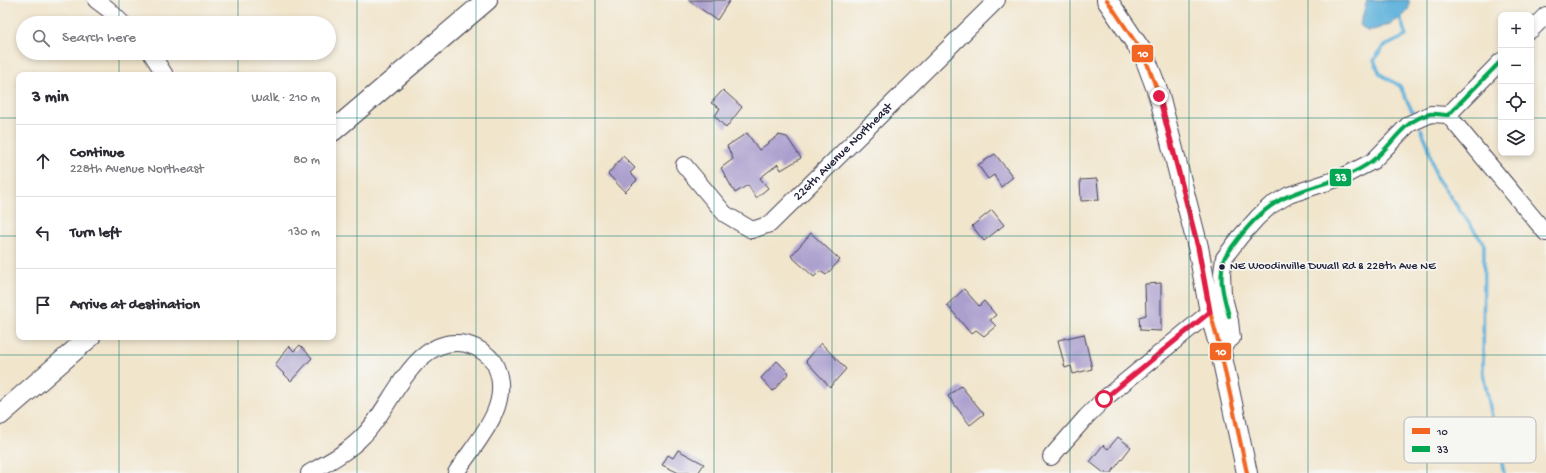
<!DOCTYPE html>
<meta charset="utf-8">
<style>
:root{--surface:#fff;--page:#f7f7f7;--text:#2b2b33;--muted:#7c7c81;--line:#e1e1e2}
body{margin:0;font-family:"Gochi Hand",sans-serif;background:var(--page);color:var(--text)}
.controls{position:absolute;right:12px;top:12px;display:grid;overflow:hidden;border-radius:8px;box-shadow:0 2px 6px #0003}
.controls button{width:36px;height:36px;display:grid;place-items:center;padding:0;border:0;border-bottom:1px solid var(--line);background:var(--surface);color:var(--text);font:20px sans-serif}
.stop{position:absolute;width:12px;height:12px;margin:-9px;border:3px solid #e11d48;border-radius:50%;background:#fff}
.stop.end{background:#e11d48;border-color:#fff;box-shadow:0 1px 4px #0008}
.list{margin:0;padding:0;list-style:none}
h2{display:flex;justify-content:space-between;align-items:center;height:52px;margin:0;padding:0 16px;font-size:17px}
h2 small{font-size:13px;font-weight:400;color:var(--muted)}
.list li{display:grid;grid-template-columns:26px 1fr auto;gap:12px;align-items:center;box-sizing:border-box;height:72px;padding:0 16px;border-top:1px solid var(--line)}
.list b{display:block;font-size:15px;white-space:nowrap}
.list p{margin:0;font-size:13px;white-space:nowrap;color:var(--muted)}
.list em{font-size:13px;font-style:normal;color:var(--muted)}
.icon{flex:none;width:22px;height:22px;fill:none;stroke:currentColor;stroke-width:2;stroke-linecap:round;stroke-linejoin:round}
.map{position:relative;flex:none;width:1546px;height:473px;overflow:hidden}
.search{position:absolute;background:var(--surface);box-shadow:0 2px 6px #0003;left:16px;top:16px;width:320px;height:44px;display:flex;align-items:center;gap:10px;box-sizing:border-box;padding:0 14px;border-radius:22px;color:var(--muted);font-size:15px}
.panel{position:absolute;background:var(--surface);box-shadow:0 2px 6px #0003;left:16px;top:72px;width:320px;height:268px;border-radius:8px}
.map>svg:first-child{display:block}
.water{fill:#61b2dc;stroke:#426a8c}
.lines{fill:none;stroke-linecap:round;stroke-linejoin:round}
.stream{stroke:#61b2dc;stroke-width:3.5}
.building{fill:#ab9fce}
.minor-casing{stroke:#413f51;stroke-width:18}
.major-casing{stroke:#413f51;stroke-width:22}
.minor{stroke:#fff;stroke-width:16}
.major{stroke:#fff;stroke-width:20}
.bus-1-casing{stroke:#f6f6f2;stroke-width:7}
.bus-2-casing{stroke:#f6f6f2;stroke-width:7}
.bus-1{stroke:#f26522;stroke-width:4}
.bus-2{stroke:#00a651;stroke-width:4}
.route{stroke:#e11d48;stroke-width:5}
.grid{fill:none;stroke:#0f766e;stroke-width:1;stroke-opacity:0.55}
.bus-dot{fill:#22223b;stroke:#f6f6f2;stroke-width:1.5}
.labels{text-anchor:middle;dominant-baseline:central;stroke-width:3.5;stroke-linejoin:round;paint-order:stroke}
.bus-label{font-size:12px;fill:#22223b;stroke:#f6f6f2;text-anchor:start}
.street-label{font-size:13px;fill:#22223b;stroke:#f6f6f2}
.key{fill:#f6f6f2;stroke:#b6b6bb;stroke-width:1}
.key-label{font-size:11px;fill:#22223b}
.line-badge{stroke:#f6f6f2;stroke-width:1.5}
.badge-label{font-size:11px;text-anchor:middle;font-weight:bold;fill:#fff}
</style>
<div class="map">
<svg width="1546" height="473" viewBox="0 0 1546 473">
<rect width="100%" height="100%" fill="#f6f6f2"/>
<filter id="ink" filterUnits="userSpaceOnUse"><feTurbulence type="fractalNoise" baseFrequency=".025" numOctaves="2"/><feDisplacementMap in="SourceGraphic" scale="8" xChannelSelector="R" yChannelSelector="G"/><feConvolveMatrix kernelMatrix="1 2 1 2 8 2 1 2 1" color-interpolation-filters="sRGB"/></filter>
<filter id="wash" filterUnits="userSpaceOnUse"><feTurbulence type="fractalNoise" baseFrequency=".012" numOctaves="4" result="noise"/><feDisplacementMap in="SourceGraphic" scale="16" xChannelSelector="R" yChannelSelector="G"/><feGaussianBlur stdDeviation="0.9" result="paint"/><feColorMatrix in="noise" values="0 0 0 0 0 0 0 0 0 0 0 0 0 0 0 0 0 1.4 0 .05"/><feComposite in="paint" operator="in"/></filter>
<g filter="url(#wash)">
<rect width="100%" height="100%" fill="#f1e5cc"/>
<path class="water" d="M1367,0h42c0,3 0,7 -1,10 -5,10 -30,20 -41,21l-7,-6z"/>
<g class="lines">
<path class="stream" d="M1400,17l6,19 -23,11 -9,13 6,14 20,12 12,25
M1421,129l7,16 8,32 48,67 -1,130 21,99"/>
</g>
<g id="blocks">
<path class="building" d="M688,0h42l-13,20z
M723,90l19,17 -16,21 -11,-12 5,-8 -9,-5z
M747,133l12,17 20,-15 8,2 14,21 -20,12 -3,-6 -18,14 8,10 -12,10 -8,-13 -13,8 -14,-25 12,-9 -6,-13z
M995,154l18,23 -12,10 -7,-12 -6,4 -10,-14z
M623,156l12,12 -5,5 7,7 -12,12 -17,-18z
M1097,179l2,21 -18,1 -1,-21z
M992,210l12,15 -20,16 -12,-15z
M811,233l29,27 -14,15 -6,-4 -6,6 -23,-21z
M1161,283v48l-21,-1 -1,-13 7,-2 -1,-31z
M964,289l15,17 5,-5 12,14 -6,5 6,6 -12,10 -8,-6 -5,4 -24,-29z
M1084,334l8,35 -19,5 -2,-8 -6,2 -7,-28z
M821,343l25,26 -16,18 -24,-26z
M300,345l12,13 -21,23 -16,-16 14,-19 5,5z
M777,361l12,12 -16,18 -12,-13z
M961,386l23,28 -14,11 -22,-29z
M1118,437l13,10 -20,26h-7l-14,-11 13,-17 5,4z
M678,450l26,14 -6,9h-19l-17,-8 6,-10 5,3z"/>
</g>
</g>
<g filter="url(#ink)">
<use href="#blocks" fill-opacity="0" stroke="#413f51" stroke-width="1"/>
<g class="lines">
<g class="minor-casing">
<g id="minor">
<path d="M96,0l12,9 14,14"/>
<path d="M1531,30l15,-15"/>
<path d="M151,53l14,22"/>
<path d="M1448,115l98,118"/>
<path id="s1" d="M684,165l41,49 27,16 18,-6 227,-224"/>
<path d="M1220,348l12,-10 -2,-17 -7,-27 -1,-21 2,-15 16,-21 18,-20 12,-11 19,-11 51,-17 33,-17 36,-37 22,-10 17,1 53,-54"/>
<path d="M1051,457l35,-40 18,-18 106,-87"/>
<path d="M309,473c20,-11 39,-21 55,-38 29,-29 50,-102 102,-91 12,3 26,12 30,23 17,40 -21,75 -40,106"/>
</g>
</g>
<g class="major-casing">
<path id="major" d="M1107,0l37,55 15,40 39,152 12,65 10,36 27,125
M333,131l154,-131
M0,415l90,-78"/>
</g>
<use href="#minor" class="minor"/>
<use href="#major" class="major"/>
<g class="bus-1-casing">
<path id="bus-1" d="M1107,0l37,55 15,40 39,152 12,65 10,36 27,125"/>
</g>
<g class="bus-2-casing">
<path id="bus-2" d="M1229,316c-5,-18 -11,-38 -5,-57 1,-4 6,-8 8,-12 15,-21 34,-43 59,-52 27,-11 57,-16 81,-34 21,-15 29,-40 58,-47 5,-1 13,1 18,1l53,-54"/>
</g>
<use href="#bus-1" class="bus-1"/>
<use href="#bus-2" class="bus-2"/>
</g>
</g>
<g class="lines" filter="url(#ink)">
<path class="route" d="M1104,399l106,-87 -12,-65 -39,-151"/>
</g>
<path class="grid" d="M119,0v23M238,0v23M357,0v473M476,0v473M595,0v473M714,0v473M832,0v473M951,0v473M1070,0v473M1189,0v473M1308,0v473M1427,0v473M119,53v22M238,53v22M0,118h19M333,118h1168M1531,118h15M0,236h19M333,236h1213M119,337v136M238,337v136M0,355h1546"/>
<circle class="bus-dot" cx="1222" cy="267" r="3.5"/>
<g class="labels">
<g class="bus-label">
<text x="1230" y="267">NE Woodinville Duvall Rd &amp; 228th Ave NE</text>
</g>
<g class="street-label">
<text stroke="none"><textPath href="#s1" startOffset="217">226th Avenue Northeast</textPath></text>
</g>
</g>
<rect x="1404" y="417" width="132" height="46" rx="6" class="key"/>
<rect x="1412" y="428" width="18" height="6" fill="#f26522"/>
<rect x="1412" y="446" width="18" height="6" fill="#00a651"/>
<g class="key-label">
<text x="1437" y="435">10</text>
<text x="1437" y="453">33</text>
</g>
<g class="line-badge">
<rect x="1131" y="44" width="23" height="19" rx="4" fill="#f26522"/>
<rect x="1329" y="168" width="23" height="19" rx="4" fill="#00a651"/>
<rect x="1209" y="342" width="23" height="19" rx="4" fill="#f26522"/>
</g>
<g class="badge-label">
<text x="1143" y="57">10</text>
<text x="1341" y="181">33</text>
<text x="1221" y="355">10</text>
</g>
</svg>
<div class="controls">
<button>+</button>
<button>−</button>
<button><svg class="icon" aria-label="locate" viewBox="0 0 24 24"><circle cx="12" cy="12" r="6"/><path d="M12 2v4M12 18v4M2 12h4M18 12h4"/></svg></button>
<button><svg class="icon" aria-label="layers" viewBox="0 0 24 24"><path d="M12 4l9 5-9 5-9-5zM3 14l9 5 9-5"/></svg></button>
</div>
<div class="stop" style="left:1104px;top:399px"></div>
<div class="stop end" style="left:1159px;top:96px"></div>
<div class="search"><svg class="icon" aria-label="search" viewBox="0 0 24 24"><circle cx="10" cy="10" r="6"/><path d="M15 15l6 6"/></svg>Search here</div>
<section class="panel">
<h2>3 min<small>Walk · 210 m</small></h2>
<ul class="list">
<li><svg class="icon" aria-label="ahead" viewBox="0 0 24 24"><path d="M12 20V5M6 11l6-6 6 6"/></svg><div><b>Continue</b><p>228th Avenue Northeast</p></div><em>80 m</em></li>
<li><svg class="icon" aria-label="left" viewBox="0 0 24 24"><path d="M17 20v-9H6M10 6l-5 5 5 5"/></svg><div><b>Turn left</b></div><em>130 m</em></li>
<li><svg class="icon" aria-label="arrive" viewBox="0 0 24 24"><path d="M6 21V4h12l-3 4 3 4H6"/></svg><div><b>Arrive at destination</b></div></li>
</ul>
</section>
</div>
